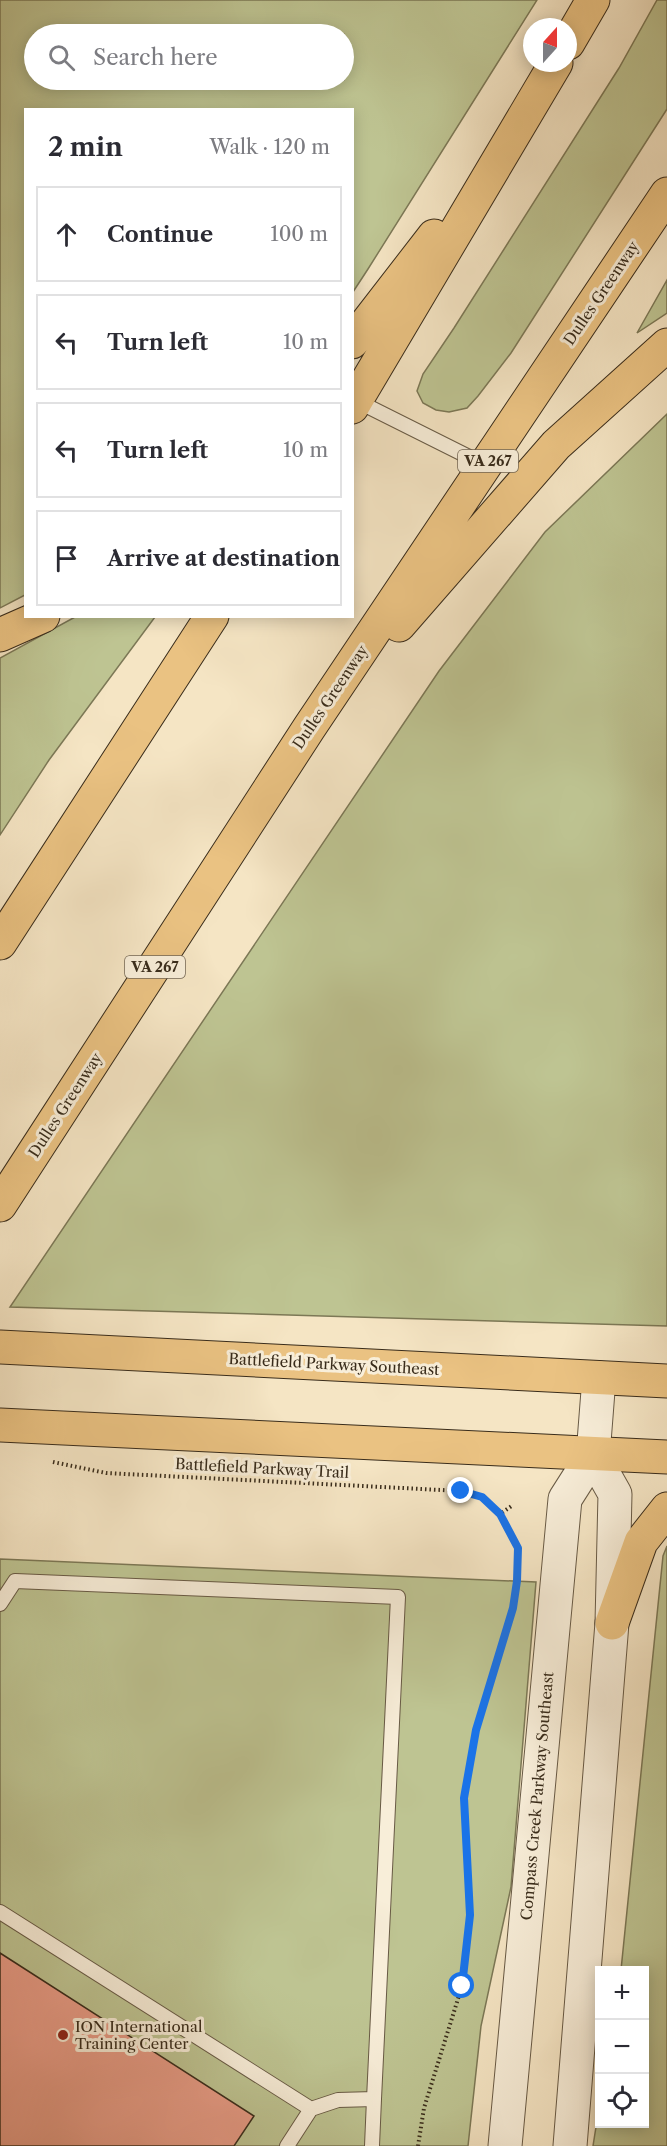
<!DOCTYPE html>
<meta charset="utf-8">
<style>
:root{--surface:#fff;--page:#f2f2f3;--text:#2b2b33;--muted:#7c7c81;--line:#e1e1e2}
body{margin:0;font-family:"Libre Caslon Text",serif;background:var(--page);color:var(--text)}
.controls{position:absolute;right:18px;bottom:18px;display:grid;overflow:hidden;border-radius:0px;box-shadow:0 3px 15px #0003}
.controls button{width:54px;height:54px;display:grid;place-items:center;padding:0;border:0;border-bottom:2px solid var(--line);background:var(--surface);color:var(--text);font:30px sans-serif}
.compass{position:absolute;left:523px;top:18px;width:54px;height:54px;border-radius:50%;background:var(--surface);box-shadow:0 3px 15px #0003;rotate:21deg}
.stop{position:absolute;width:18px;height:18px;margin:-14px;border:4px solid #1a73e8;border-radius:50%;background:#fff}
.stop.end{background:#1a73e8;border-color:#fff;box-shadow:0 2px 6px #0008}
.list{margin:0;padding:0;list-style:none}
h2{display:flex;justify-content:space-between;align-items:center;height:78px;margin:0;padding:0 24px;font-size:26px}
h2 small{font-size:20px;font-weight:400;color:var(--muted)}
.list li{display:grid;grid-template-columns:39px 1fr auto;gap:18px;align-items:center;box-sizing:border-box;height:96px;margin:0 12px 12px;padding:0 12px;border:2px solid var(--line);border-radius:0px}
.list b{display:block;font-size:22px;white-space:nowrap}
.list em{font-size:20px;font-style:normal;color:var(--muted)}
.icon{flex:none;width:33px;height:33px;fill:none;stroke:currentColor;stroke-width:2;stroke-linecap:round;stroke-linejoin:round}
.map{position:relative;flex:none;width:667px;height:2146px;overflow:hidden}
.search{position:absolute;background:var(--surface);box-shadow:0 3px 15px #0003;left:24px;top:24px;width:330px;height:66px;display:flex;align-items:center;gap:15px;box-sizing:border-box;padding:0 21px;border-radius:33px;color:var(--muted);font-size:22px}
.panel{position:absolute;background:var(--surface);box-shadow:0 3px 15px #0003;left:24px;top:108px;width:330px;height:510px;border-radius:0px}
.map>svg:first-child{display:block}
.green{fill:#bec492;stroke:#7c7856;stroke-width:1.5;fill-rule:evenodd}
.building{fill:#e79b86;stroke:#392c1b;stroke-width:1.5}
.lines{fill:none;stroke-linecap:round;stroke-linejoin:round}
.service-casing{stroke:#685a45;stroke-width:16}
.tertiary-casing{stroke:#685a45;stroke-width:35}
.primary-casing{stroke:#392c1b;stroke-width:35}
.motorway-casing{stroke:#392c1b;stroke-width:35}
.path{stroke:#392c1b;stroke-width:4;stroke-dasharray:1.5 3;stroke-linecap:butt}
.service{stroke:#f8eed9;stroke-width:14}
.tertiary{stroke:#f8eed9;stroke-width:33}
.primary{stroke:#eac282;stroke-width:33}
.motorway{stroke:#eac282;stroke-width:33}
.route{stroke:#1a73e8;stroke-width:8}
.poi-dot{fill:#8f2418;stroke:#f8eed9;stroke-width:2}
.labels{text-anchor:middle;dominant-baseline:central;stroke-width:6;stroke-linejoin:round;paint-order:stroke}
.shield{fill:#f8eed9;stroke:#726654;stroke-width:1.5}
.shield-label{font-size:14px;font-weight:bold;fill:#392c1b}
.street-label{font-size:15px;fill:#392c1b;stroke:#f8eed9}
.poi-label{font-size:15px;fill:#392c1b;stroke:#f8eed9;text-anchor:start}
</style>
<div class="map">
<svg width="667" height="2146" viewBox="0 0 667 2146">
<rect width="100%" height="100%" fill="#f5e5c4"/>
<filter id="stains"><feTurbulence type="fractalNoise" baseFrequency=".00333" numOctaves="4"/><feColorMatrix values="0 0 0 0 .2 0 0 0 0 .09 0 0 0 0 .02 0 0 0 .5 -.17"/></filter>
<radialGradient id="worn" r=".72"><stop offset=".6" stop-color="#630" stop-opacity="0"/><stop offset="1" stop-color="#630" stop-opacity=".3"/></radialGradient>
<path class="green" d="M0,0h537l-169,269 -15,23 -1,-182h-326l-1,485 -25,13zM34,34h310v46h-310z
M657,0h10v109l-156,244 -33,43 -11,12 -18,4 -13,-2 -13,-7 -6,-12 6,-17 31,-46 165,-260z
M667,280v33l-30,20z
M667,414v912l-657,-19 429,-636 106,-139z
M75,617h80l-106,143 -49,75v-177z
M667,1546v600h-74l6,-38 1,16h44v-154h-23l42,-414z
M0,1559l536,23 -25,305 -30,139 -13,120h-468z"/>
<path class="building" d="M0,1953l254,163 -20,30h-234z"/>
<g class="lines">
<g class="service-casing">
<path id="service" d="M357,401l128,64
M0,1604l15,-23 383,16 -24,502 -36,1 -27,9
M0,1912l311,197 -24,37
M372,2146l2,-47"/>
</g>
<g class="tertiary-casing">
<path id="tertiary" d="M505,2146l60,-647 28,-44 6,-77
M570,2146l42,-523 3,-129 -22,-39"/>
</g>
<g class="primary-casing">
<path id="primary" d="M0,1347l667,34
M0,1425l667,32
M612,1623l29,-81 26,-33"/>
</g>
<g class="motorway-casing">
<path id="motorway" d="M568,43l25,-43
M352,342l82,-106
M352,407l204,-344
M399,625l157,-180 111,-100
M0,635l43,-19
M0,943l212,-327
M0,1205l309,-477 358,-534"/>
</g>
<path class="path" d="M53,1462l53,11 355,18 21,6 18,17 13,-9
M418,2146l6,-38 38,-122 8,-71 -6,-117 12,-68 37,-122 4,-27 1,-33 -18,-34"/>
<use href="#service" class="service"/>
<use href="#tertiary" class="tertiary"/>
<use href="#primary" class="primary"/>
<use href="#motorway" class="motorway"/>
</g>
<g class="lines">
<path class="route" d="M461,1491l21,6 18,17 18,34 -1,33 -4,27 -37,122 -12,68 6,117 -8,71"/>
</g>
<circle class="poi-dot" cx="63" cy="2035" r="6"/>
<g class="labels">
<g class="shield">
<rect x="458" y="450" width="60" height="22" rx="4.5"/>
<rect x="125" y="956" width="60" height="22" rx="4.5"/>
</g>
<g class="shield-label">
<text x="488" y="461">VA 267</text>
<text x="155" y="967">VA 267</text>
</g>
<g class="street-label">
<text transform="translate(601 293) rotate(-56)">Dulles Greenway</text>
<text transform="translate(330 697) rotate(-56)">Dulles Greenway</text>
<text transform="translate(65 1105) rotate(-57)">Dulles Greenway</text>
<text transform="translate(334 1364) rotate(3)">Battlefield Parkway Southeast</text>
<text transform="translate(262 1468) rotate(3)">Battlefield Parkway Trail</text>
<text transform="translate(537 1796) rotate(-85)">Compass Creek Parkway Southeast</text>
</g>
<g class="poi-label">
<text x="75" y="2026">ION International<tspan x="75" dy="17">Training Center</tspan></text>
</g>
</g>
<rect width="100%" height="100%" filter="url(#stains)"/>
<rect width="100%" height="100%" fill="url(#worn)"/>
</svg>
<div class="controls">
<button>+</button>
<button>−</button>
<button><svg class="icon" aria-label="locate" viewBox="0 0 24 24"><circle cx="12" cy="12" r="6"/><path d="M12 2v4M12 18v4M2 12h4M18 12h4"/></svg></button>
</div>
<svg class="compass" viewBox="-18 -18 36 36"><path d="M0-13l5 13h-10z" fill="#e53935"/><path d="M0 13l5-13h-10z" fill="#7c7c81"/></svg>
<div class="stop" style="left:462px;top:1986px"></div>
<div class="stop end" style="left:461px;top:1491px"></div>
<div class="search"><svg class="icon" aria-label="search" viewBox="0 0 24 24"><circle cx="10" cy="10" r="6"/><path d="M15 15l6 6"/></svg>Search here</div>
<section class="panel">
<h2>2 min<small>Walk · 120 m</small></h2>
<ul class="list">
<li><svg class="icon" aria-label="ahead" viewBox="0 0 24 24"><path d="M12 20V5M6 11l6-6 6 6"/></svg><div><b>Continue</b></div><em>100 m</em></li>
<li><svg class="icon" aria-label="left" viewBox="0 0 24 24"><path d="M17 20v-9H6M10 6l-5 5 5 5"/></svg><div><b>Turn left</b></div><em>10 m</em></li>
<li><svg class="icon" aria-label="left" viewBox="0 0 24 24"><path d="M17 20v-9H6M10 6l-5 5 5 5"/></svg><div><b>Turn left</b></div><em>10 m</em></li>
<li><svg class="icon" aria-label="arrive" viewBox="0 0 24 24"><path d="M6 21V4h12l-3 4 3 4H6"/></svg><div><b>Arrive at destination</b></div></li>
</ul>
</section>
</div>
